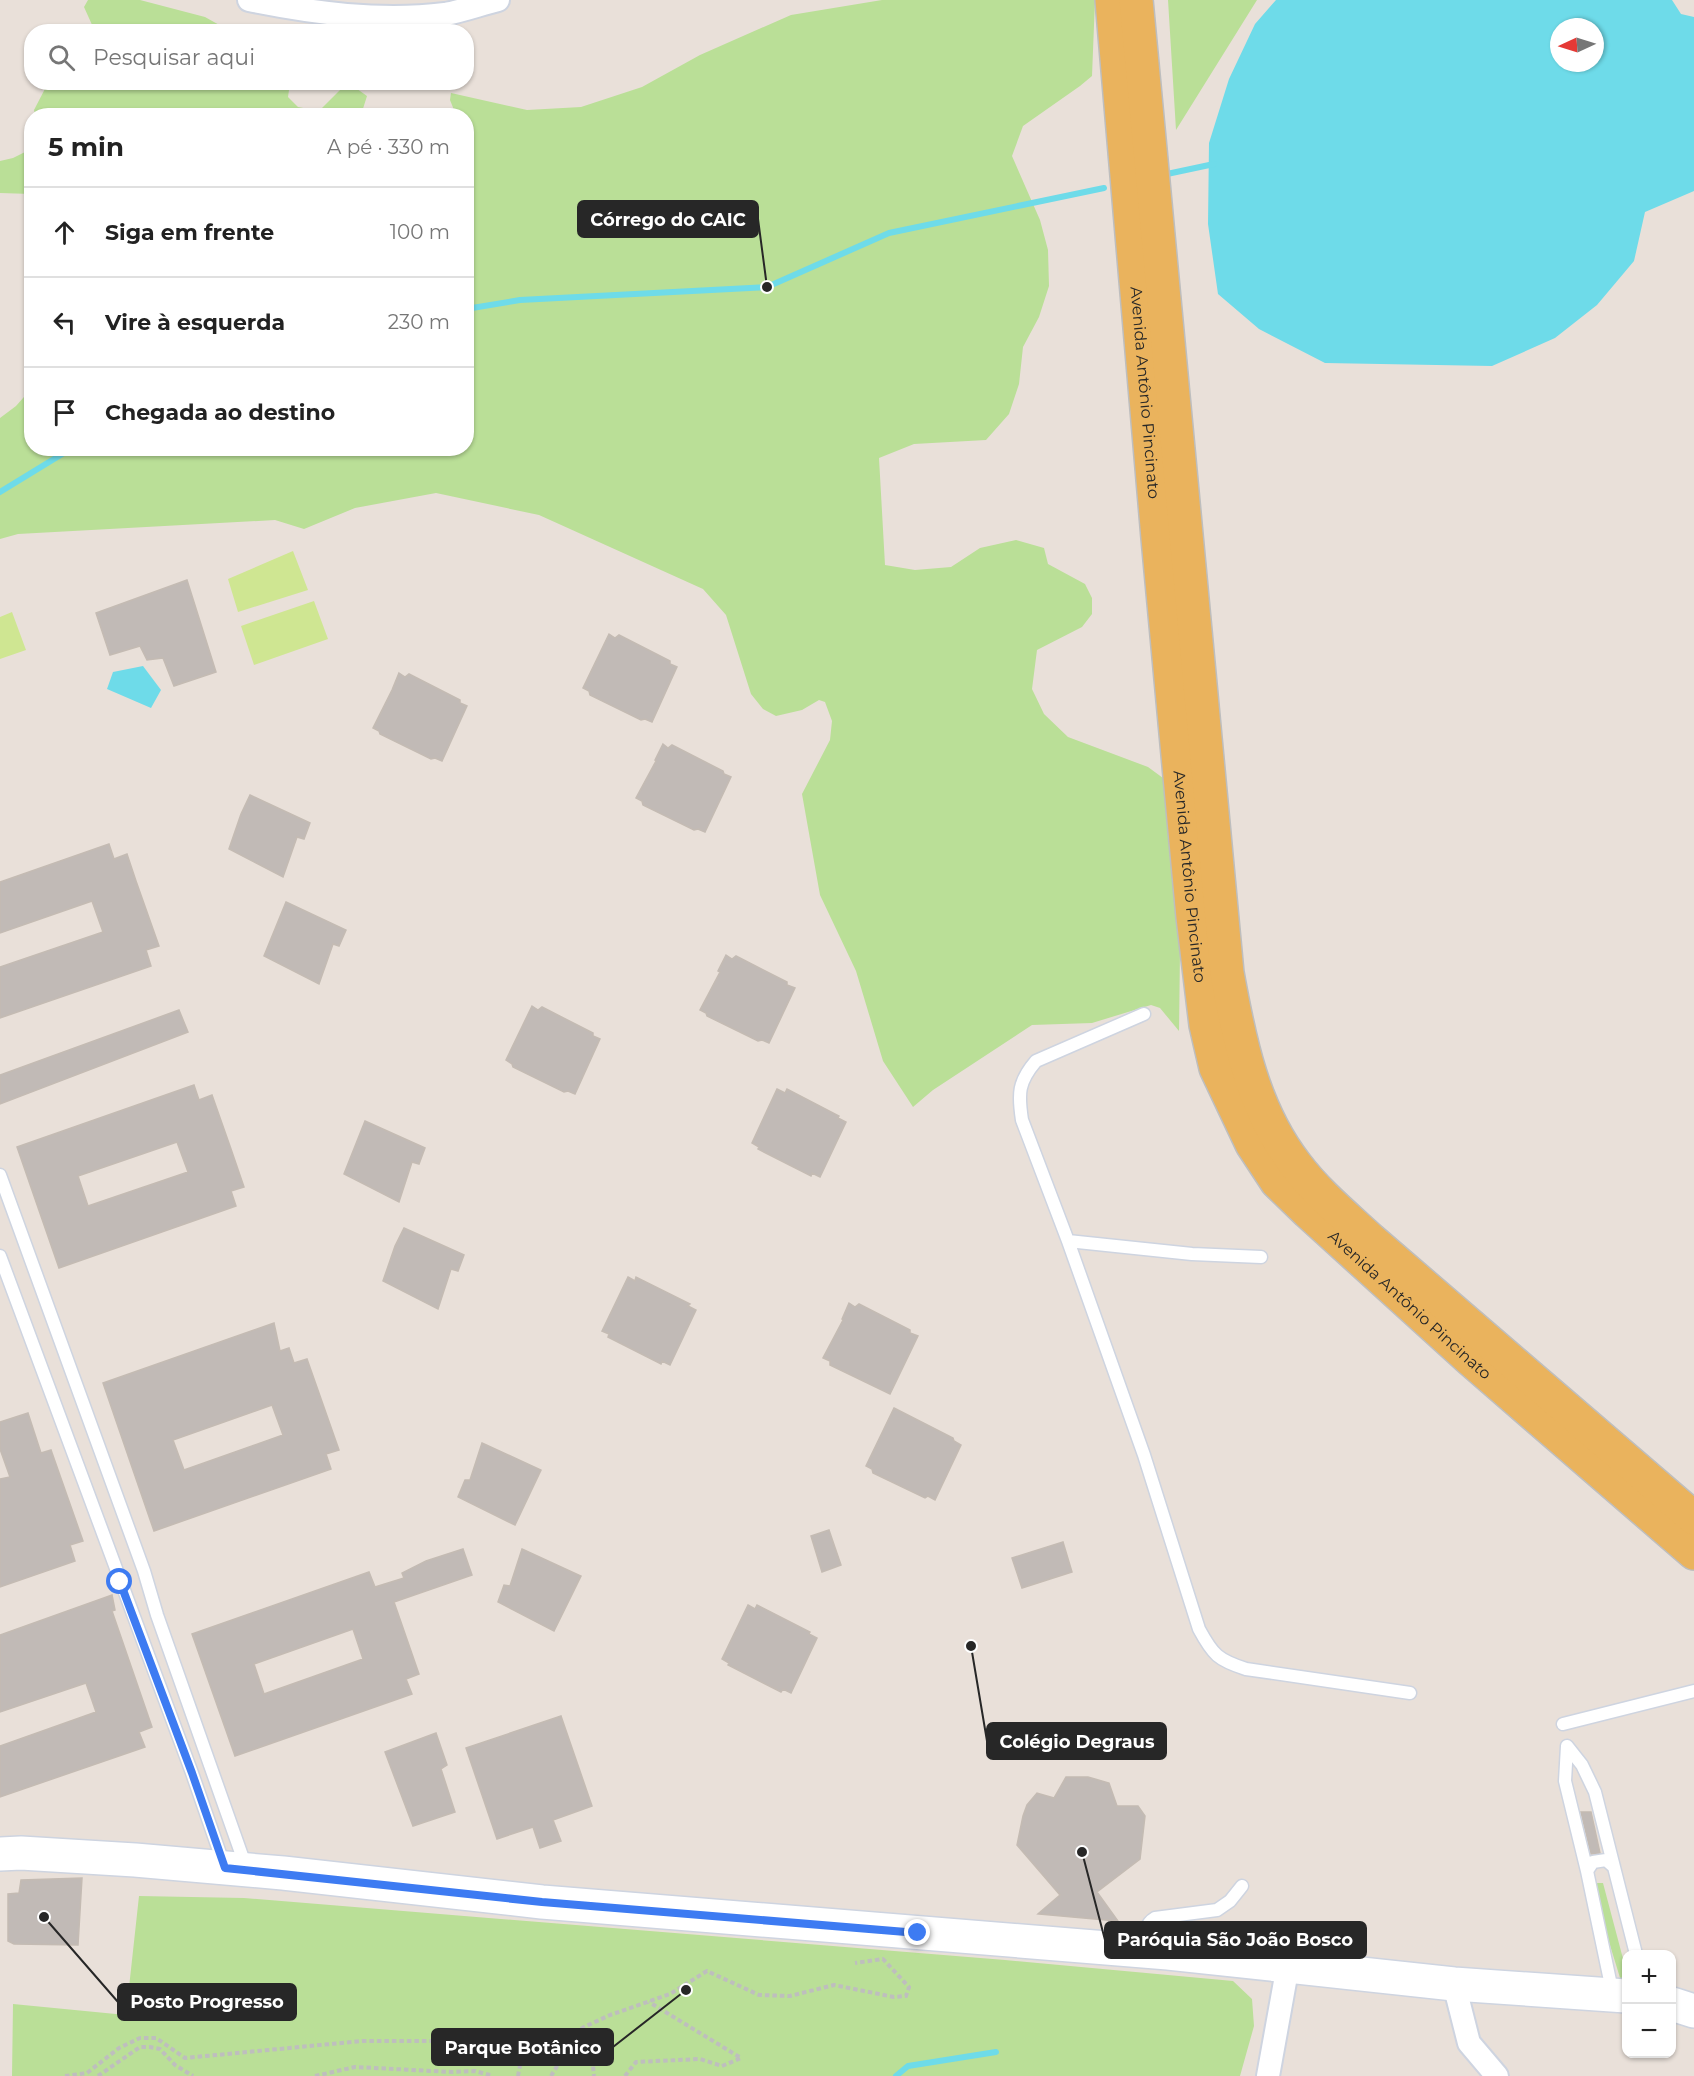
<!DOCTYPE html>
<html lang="pt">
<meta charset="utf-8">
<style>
:root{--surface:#fff;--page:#f2f2f2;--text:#222;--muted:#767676;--line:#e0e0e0}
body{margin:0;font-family:Montserrat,sans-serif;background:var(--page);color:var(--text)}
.controls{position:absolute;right:18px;bottom:18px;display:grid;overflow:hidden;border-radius:12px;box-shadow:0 2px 4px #0004}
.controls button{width:54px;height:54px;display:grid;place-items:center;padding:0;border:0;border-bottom:2px solid var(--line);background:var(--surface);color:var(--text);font:30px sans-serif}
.compass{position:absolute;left:1550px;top:18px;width:54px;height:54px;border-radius:50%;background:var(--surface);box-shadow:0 2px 4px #0004;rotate:266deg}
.stop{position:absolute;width:18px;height:18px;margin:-14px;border:4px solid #3d7bf2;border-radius:50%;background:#fff}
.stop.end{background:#3d7bf2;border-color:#fff;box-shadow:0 2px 6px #0008}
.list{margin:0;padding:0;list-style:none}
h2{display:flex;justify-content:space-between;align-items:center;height:78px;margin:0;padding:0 24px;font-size:26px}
h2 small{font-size:20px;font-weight:400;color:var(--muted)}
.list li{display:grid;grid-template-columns:39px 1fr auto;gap:18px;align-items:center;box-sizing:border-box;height:90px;padding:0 24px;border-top:2px solid var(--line)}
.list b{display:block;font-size:22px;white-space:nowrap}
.list em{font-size:20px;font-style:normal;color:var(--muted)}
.icon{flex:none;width:33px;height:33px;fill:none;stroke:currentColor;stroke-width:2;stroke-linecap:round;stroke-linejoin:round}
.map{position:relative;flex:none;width:1694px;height:2076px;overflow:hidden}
.search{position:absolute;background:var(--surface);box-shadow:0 2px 4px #0004;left:24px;top:24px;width:450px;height:66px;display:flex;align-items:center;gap:15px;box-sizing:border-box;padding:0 21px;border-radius:24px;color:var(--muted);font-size:22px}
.panel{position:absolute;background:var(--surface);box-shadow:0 2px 4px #0004;left:24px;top:108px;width:450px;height:348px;border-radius:24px}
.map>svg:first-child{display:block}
.green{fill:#badf97}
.pitch{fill:#cfe692}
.water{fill:#6edbe9;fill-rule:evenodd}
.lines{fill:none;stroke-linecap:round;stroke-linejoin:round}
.stream{stroke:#6edbe9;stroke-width:6}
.building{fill:#c1bab6;stroke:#c4bbb3;stroke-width:1.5;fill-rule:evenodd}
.lane-casing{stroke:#ced4e0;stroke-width:15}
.street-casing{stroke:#ced4e0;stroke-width:26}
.secondary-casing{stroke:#ced4e0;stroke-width:36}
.primary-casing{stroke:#bebebe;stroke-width:36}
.path{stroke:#bebebe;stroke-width:4;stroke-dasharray:4.5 3;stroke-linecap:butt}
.lane{stroke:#fff;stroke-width:12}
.street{stroke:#fff;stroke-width:22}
.secondary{stroke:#fff;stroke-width:33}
.primary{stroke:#eab35d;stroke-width:33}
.route{stroke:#3d7bf2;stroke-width:8}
.labels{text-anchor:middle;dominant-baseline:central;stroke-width:6;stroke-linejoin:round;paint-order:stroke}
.street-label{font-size:16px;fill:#272727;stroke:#fff}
.leader{fill:none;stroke:#272727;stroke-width:2}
.callout-dot{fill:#272727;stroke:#fff;stroke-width:2}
.callout{fill:#272727;stroke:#272727;stroke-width:2}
.callout-label{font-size:18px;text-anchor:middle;font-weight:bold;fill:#fff}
</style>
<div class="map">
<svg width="1694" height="2076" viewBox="0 0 1694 2076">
<rect width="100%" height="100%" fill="#e9e0d9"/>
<path class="green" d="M88,0h52l65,17 25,14h-138l1,-4 -9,-20z
M882,0h213l-3,76 -12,10 -57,40 -11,30 28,64 8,30 1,36 -10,31 -16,30 -4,37 -10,30 -23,26 -72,4 -35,14 6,107 30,5 36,-3 29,-19 36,-8 28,8 4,16 37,20 7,14v16l-10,13 -45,23 -5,39 12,25 24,23 80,30 34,25 -3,239 -19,-23 -9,-3 -59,18 -60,2 -99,65 -20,17 -30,-46 -27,-90 -36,-76 -18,-101 28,-54 2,-19 -7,-19 -6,-2 -17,10 -26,6 -13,-7 -12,-15 -25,-79 -23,-26 -164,-74 -103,-22 -81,15 -51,21 -29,-9 -257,14 -18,5v-121l16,-12 15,-17 1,59h434v-332l-10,-1 -6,-15 1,-7 76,17 54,-3 61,-20 58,-32 91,-40z
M1168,0h89l-81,130z
M48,83h242l-2,14 10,10 21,4 22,-22 12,-3 14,10 -6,19h-326l-1,-5z
M31,149v45l-31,-1v-32l13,-3z
M1595,1883h8l23,87v13l-5,-2 -27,-88z
M139,1896l105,2 761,62 228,21 19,18 2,27 -14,50h-1228l1,-72 113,11z"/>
<path class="pitch" d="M293,551l15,39 -70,22 -10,-33z
M314,601l14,38 -74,26 -13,-39z
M12,612l14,38 -26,9v-42z"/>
<path class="water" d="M1276,0h396l9,14 13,3v174l-49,21 -11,49 -37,44 -42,33 -63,28 -167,-3 -66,-34 -41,-35 -10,-70 1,-81 20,-64 26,-55zM1559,27h36v36h-36z
M143,666l18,24 -10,18 -44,-19 6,-17z"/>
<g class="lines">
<path class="stream" d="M1167,174l47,-10
M466,309l54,-9 247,-13 122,-54 215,-45
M0,492l72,-44
M896,2076l12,-10 88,-14"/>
</g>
<path class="building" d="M187,580l29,92 -42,14 -11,-28 -16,2 -7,-14 -30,9 -14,-42z
M609,634l6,4 4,-3 51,26v3l7,3 -25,55 -7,-3 -4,1 -51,-25 -1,-4 -6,-3z
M399,673l6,4 4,-3 51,26v3l7,3 -25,55 -7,-3 -4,1 -51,-25 -1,-3 -6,-3 19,-38z
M663,744l5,4 4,-3 51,26 1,3 7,3 -26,55 -7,-3 -4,1 -51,-25 -1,-4 -6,-3 20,-37 -1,-1z
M250,795l60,28 -6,16 -7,-2 -14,40 -54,-28 12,-35z
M109,844l5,15 13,-5 9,27 23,65 -13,4 5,16 -151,52v-51l103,-35 -11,-31 -92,32v-51z
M286,902l60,28 -7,16 -6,-2 -14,40 -55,-28z
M726,955l6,4 4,-3 51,26v3l8,3 -26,55 -7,-3 -4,1 -51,-25 -1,-3 -6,-3 20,-38 -2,-1z
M532,1006l6,4 4,-3 51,26v3l7,3 -25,55 -7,-3 -4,1 -51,-25 -1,-3 -6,-4z
M179,1010l9,22 -188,72v-29z
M194,1085l5,15 13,-5 19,54 13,38 -13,4 5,15 -177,62 -42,-121zM177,1142l11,30 -100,34 -10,-30z
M777,1089l8,4 2,-4 52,27 -1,2 8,4 -26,55 -8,-4 -1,3 -53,-27 1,-2 -7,-4z
M365,1121l60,27 -6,16 -7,-2 -13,40 -55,-28z
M404,1228l60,27 -6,16 -7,-2 -13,40 -55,-28 12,-35z
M628,1277l7,4 1,-4 54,27 -2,2 8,4 -26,55 -8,-4 -1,3 -53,-27 1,-3 -7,-3z
M849,1303l6,4 4,-3 51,26v3l8,3 -28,58 -60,-29v-4l-7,-3 20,-38 -1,-1z
M274,1323l6,28 9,-3 5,15 13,-4 32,91 -13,4 5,15 -177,62 -51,-148zM272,1405l11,30 -99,35 -11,-30z
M894,1408l59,30 1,3 7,4 -26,55 -7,-4 -3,2 -52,-25 -1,-4 -6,-3z
M28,1413l13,40 10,-3 32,91 -13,4 5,16 -75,26v-108l10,-2 -10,-28v-27z
M482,1443l59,27 -26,55 -57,-28 7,-17h5z
M829,1530l12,35 -19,7 -11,-36z
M1063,1542l9,30 -50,16 -10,-30z
M463,1549l9,26 -78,27 25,72 -13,5 6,15 -177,62 -43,-122 177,-62 6,15 29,-9 -2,-5 24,-12zM353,1629l10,30 -99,35 -10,-30z
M522,1549l59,27 -27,55 -56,-29 6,-17 6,1z
M112,1595l3,15 -3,1 40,116 -13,5 6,15 -145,50v-51l96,-34 -10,-29 -86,29v-77z
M748,1605l7,4 2,-4 53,27 -1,2 8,4 -26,55 -8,-4 -2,3 -53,-27 1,-2 -7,-4z
M561,1716l31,90 -39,14 8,21 -21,7 -7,-21 -36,12 -31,-91z
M436,1733l11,32 -6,4 14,43 -42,14 -28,-74z
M1066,1777h22l21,6 8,23h21l7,10 -5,43 -43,33 21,29 -80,-7 22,-19 -43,-50 6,-29 4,-11 10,-12 17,5z
M1581,1812h10l9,41 -9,1z
M82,1878l-4,67 -64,-1 -6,-3v-47l11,-1 2,-13z"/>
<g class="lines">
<g class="lane-casing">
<path id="lane" d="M1144,1014l-108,47c-18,21 -18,33 -14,59l46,121 76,214 55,174c14,26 19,31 47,40l164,24
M0,1175l144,396 13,44 89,252
M1068,1241l124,13 69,3
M0,1256l192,517 32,92
M1563,1724l131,-33
M1567,1746l-2,35 22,90 26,124
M1567,1746l15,19 13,27 41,162
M1587,1871l6,-9 13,-2 8,7
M1144,1950c1,-12 -1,-25 11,-32l62,-8 13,-9 12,-15"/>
</g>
<g class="street-casing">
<path id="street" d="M249,0c64,13 131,22 196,14 18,-3 36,-10 53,-14
M1454,1984l15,59 28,33
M1268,2076l20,-111"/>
</g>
<g class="secondary-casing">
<path id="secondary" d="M0,1854l21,-1 114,7 148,13 259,29 626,51 286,31 172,12
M1672,2004l22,7"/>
</g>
<g class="primary-casing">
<g id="primary">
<path id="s1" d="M1112,0l46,538 35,379 13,108 10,43 36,76 25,38 31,30 163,148 223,193"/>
<path d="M1136,0l91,973c12,67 26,137 69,192 21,28 49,51 75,75l323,278"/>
</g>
</g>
<path class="path" d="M65,2076l22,-3 32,-25 21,-10h16l29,20 177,-17h98l76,17 15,-1 14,-17 19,-13 26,-12 60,-21 37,-23 52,24 31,1 44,-11 60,12 12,-1 3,-9 -26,-28 -28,4
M98,2076l42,-29h10l10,2 15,16 18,11
M315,2076l40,-9 97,5 23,-1 18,5
M518,2076l4,-21
M551,2076l16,-26h12l13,6 2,20
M625,2076l11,-14 64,-3 22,7 19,-8 -92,-56"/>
<use href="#lane" class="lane"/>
<use href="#street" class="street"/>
<use href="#secondary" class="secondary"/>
<use href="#primary" class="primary"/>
</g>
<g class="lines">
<path class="route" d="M120,1582l72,191 33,95 317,34 376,31"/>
</g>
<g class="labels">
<g class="street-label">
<text stroke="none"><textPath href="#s1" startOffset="394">Avenida Antônio Pincinato</textPath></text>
<text stroke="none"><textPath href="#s1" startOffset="880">Avenida Antônio Pincinato</textPath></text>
<text stroke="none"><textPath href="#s1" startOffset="1384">Avenida Antônio Pincinato</textPath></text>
</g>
</g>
<path class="leader" d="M767 287L758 219M971 1646L987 1741M1082 1852L1105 1940M44 1917L118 2002M686 1990L613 2047"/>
<g class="callout-dot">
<circle cx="767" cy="287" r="6"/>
<circle cx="971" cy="1646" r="6"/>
<circle cx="1082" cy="1852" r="6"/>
<circle cx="44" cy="1917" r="6"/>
<circle cx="686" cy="1990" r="6"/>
</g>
<g class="callout">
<rect x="578" y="201" width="180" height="36" rx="6"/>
<rect x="987" y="1723" width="179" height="36" rx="6"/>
<rect x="1105" y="1922" width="261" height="36" rx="6"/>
<rect x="118" y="1984" width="178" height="36" rx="6"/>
<rect x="432" y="2029" width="181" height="36" rx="6"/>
</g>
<g class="callout-label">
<text x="668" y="226">Córrego do CAIC</text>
<text x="1077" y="1748">Colégio Degraus</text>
<text x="1235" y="1946">Paróquia São João Bosco</text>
<text x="207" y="2008">Posto Progresso</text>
<text x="523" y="2054">Parque Botânico</text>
</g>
</svg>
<div class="controls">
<button>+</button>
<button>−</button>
</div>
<svg class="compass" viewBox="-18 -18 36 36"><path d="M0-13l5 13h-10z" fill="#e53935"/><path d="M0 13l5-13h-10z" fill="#767676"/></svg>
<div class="stop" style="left:120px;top:1582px"></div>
<div class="stop end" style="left:918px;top:1933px"></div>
<div class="search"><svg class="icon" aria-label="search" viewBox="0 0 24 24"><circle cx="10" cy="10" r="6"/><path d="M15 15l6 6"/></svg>Pesquisar aqui</div>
<section class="panel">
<h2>5 min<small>A pé · 330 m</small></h2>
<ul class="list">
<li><svg class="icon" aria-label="ahead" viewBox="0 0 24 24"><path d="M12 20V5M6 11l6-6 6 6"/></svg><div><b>Siga em frente</b></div><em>100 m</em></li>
<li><svg class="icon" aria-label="left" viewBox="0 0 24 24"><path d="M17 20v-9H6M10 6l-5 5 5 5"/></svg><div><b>Vire à esquerda</b></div><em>230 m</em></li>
<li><svg class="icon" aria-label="arrive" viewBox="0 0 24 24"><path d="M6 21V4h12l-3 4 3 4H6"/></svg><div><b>Chegada ao destino</b></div></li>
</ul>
</section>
</div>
